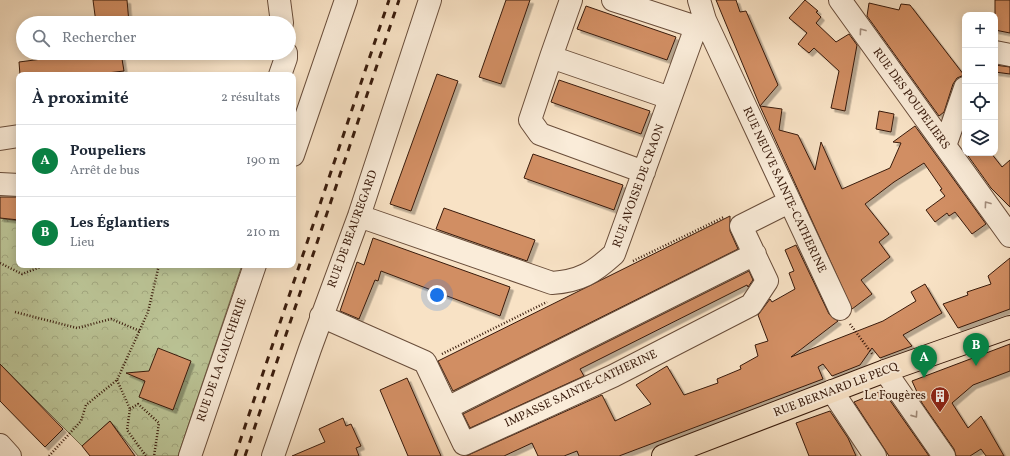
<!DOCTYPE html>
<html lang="fr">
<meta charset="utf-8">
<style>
:root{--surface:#fff;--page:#f6f6f7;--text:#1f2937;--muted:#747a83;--line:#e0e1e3;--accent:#0b8043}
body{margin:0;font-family:Vollkorn,serif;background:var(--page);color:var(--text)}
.controls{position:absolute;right:12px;top:12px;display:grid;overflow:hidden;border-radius:8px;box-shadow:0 2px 10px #0003}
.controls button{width:36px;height:36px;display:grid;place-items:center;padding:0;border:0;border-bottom:1px solid var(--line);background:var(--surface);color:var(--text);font:20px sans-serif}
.you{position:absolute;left:437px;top:295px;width:14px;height:14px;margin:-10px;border:3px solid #fff;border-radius:50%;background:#1a73e8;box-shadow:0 0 0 6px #1a73e833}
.badge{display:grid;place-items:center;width:26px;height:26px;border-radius:50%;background:var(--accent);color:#fff;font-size:13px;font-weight:700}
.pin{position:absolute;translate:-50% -33px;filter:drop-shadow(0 1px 2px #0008)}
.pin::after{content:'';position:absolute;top:21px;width:14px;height:12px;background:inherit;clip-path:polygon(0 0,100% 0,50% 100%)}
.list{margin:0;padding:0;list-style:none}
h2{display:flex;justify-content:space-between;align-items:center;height:52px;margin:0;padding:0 16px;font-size:17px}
h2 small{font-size:13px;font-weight:400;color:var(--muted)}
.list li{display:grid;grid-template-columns:26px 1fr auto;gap:12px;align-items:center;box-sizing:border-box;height:72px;padding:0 16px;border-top:1px solid var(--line)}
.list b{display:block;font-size:15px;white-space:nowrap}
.list p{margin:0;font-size:13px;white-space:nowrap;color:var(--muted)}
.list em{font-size:13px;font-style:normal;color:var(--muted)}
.icon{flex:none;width:22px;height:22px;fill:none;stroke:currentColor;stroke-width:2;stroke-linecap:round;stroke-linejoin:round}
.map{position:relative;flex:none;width:1010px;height:456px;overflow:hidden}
.search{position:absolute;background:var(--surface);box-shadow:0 2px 10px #0003;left:16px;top:16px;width:280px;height:44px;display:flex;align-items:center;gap:10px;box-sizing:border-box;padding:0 14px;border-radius:22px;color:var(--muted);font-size:15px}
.panel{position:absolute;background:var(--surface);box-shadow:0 2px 10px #0003;left:16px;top:72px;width:280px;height:196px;border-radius:8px}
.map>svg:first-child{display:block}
.forest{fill:url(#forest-crowns);stroke:#7a7051}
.building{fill:#d18e64;stroke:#391b0c;filter:url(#shadow)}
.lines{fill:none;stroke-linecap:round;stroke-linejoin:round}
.minor-casing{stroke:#694d3a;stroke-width:24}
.major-casing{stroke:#391b0c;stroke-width:24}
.path{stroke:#391b0c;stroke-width:2.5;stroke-dasharray:1 2;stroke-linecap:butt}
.minor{stroke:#faecd9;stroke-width:22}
.major{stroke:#f8e2c5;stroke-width:22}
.rail{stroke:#391b0c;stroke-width:3;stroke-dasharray:7 7;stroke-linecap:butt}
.oneway{stroke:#a38e7d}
.labels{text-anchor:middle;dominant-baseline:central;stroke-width:4;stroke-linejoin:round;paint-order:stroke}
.street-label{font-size:12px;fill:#391b0c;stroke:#faecd9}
.poi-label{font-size:12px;fill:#391b0c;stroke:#faecd9;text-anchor:end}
</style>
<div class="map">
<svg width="1010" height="456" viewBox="0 0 1010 456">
<defs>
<pattern id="forest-crowns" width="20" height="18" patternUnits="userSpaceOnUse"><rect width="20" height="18" fill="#bbc496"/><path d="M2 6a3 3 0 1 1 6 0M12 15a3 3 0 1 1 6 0" fill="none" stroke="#a2a880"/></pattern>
<filter id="shadow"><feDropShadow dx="3.5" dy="3.5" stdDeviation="0" flood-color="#0004"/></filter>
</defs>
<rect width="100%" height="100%" fill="#f8e2c5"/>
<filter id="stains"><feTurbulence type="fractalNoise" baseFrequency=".005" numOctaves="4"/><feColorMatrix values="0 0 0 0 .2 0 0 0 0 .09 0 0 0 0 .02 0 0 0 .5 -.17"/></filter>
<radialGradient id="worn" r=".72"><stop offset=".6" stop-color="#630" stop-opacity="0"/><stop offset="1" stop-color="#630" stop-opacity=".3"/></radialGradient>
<path class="forest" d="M0,218l19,3v44h223l-64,191h-40l-28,-35 -28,25 -82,-82z"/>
<path class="building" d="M93,0h34l2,23h-33z
M506,0h24l-29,84 -22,-7z
M716,0h20l4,12 6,-1 32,74 -18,21 22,3 -3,21 19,5 17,35 6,-28 21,47 48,-21 11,-25 -8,-1 22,-16 71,98 -14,10 -17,-22 -6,4 -2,-3 -12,9 -9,-12 19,-14 -5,-6 2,-1 -18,-26 -30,19 -29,22 24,30 -10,8 11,15 -29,23 11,14 -20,15 -92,-203z
M805,0l13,11 -2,1 5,5 -5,6 20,19 13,-8 8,11 -12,66 -14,-3 8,-37 -25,-23 -5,5 -11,-9 9,-11 -18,-15z
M995,0h15v33l-15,-3z
M869,3l30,7 2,-6 9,1 54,70 -7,3 -4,6 -9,28 -5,4 -72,-100z
M586,6l90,31 -9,23 -90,-31z
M88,53h33l3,18 -34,4h-70l-1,-13z
M995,65l15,2v7l-15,-2z
M437,74l21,7 -47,130 -21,-7z
M559,80l91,31 -9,23 -90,-32z
M879,111l15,3 -3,18 -15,-3z
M966,153h25l11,14 8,-7v47l-19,-19z
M533,154l90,31 -9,25 -90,-32z
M0,197h19v23l-19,-2z
M444,208l91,32 -8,21 -91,-32z
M730,216v15l8,18 -285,142 -15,-30z
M373,238l137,49 -10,29 -119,-45 -3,10 -3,-1 -16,39 -19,-8 17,-49 7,3z
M796,245l33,69 9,7 -47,36 92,-36 33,-20 -5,-9 14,-8 17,29 -39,22 9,11 -32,12 -8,-10 -12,17 -28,11 -9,-12 -5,3 5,12 -204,77h-40l-2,-5 -13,5h-26l-6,-13 -28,13h-38l136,-61 13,26 36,-17 -15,-19 31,-19 17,29 34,-12 -1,-4 24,-10 -1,-3 18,-10 -3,-11 13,-4 -10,-26 12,-16 2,3 23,-13 -6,-16 5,-2 -9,-21z
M1010,258v51l-52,19 -15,-24 25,-9 -1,-3 24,-8 -3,-8z
M749,271l4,9 -5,7 -1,-2 -167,84 4,7 -114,52 -7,-14z
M1010,344v27l-37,14 -21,18 16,25 13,-12 23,40h-18l-5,-7 -11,7h-14l-2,-7 -32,-46 -10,-22z
M158,348l33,13 -18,49 -34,-13 6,-16 -19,-8 23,-2z
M0,364l63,65 -18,18 -45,-46z
M407,378l34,78h-33l-28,-66z
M881,391l3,1 45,64h-40l-35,-54z
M830,411l18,27 8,18h-47l-13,-33z
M343,418l3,8 5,-2 10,22 -5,2 3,8h-67l33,-14 -6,-13z
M110,421l25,35h-45l-8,-10z"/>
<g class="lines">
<g class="minor-casing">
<path id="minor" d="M279,0l3,23
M613,0l22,7
M637,0l-2,7 61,20
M699,0l6,20 135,289
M840,0l170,236
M995,52l15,3
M551,57l20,-57
M280,75l6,-17v-5
M0,139l19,-3
M945,146l20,-58
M293,155l53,-155
M644,172l-104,-38 -10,-14 21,-63 119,41
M0,184l19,1
M359,216l193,67c28,-2 41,-10 62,-29l82,-227 9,-7
M321,316l104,46 39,82 149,-68 138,-71 16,-24 -26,-55 48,-24
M885,371l59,85
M832,391l43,65
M447,408l308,-154
M0,445l10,11
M190,456l65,-191
M273,456l37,-107 49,-133 71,-216"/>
</g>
<g class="major-casing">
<path id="major" d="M663,456l222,-85 125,-44"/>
</g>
<path class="path" d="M633,261l91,-44
M0,263l22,11 24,-9
M15,312l62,16 34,-9 29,12
M850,324l23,31
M442,354l105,-52
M117,380l13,29 -3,21 19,26
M130,409l8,-5 21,19 -5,33
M49,456l32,-35 5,-16 31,-25 31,-68 11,-47"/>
<use href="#minor" class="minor"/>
<use href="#major" class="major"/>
<path class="rail" d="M235,456l154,-456
M245,456l154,-456"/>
</g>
<defs><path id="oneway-chevron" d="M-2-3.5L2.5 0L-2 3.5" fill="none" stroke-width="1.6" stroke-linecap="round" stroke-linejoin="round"/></defs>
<g class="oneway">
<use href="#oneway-chevron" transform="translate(862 31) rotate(-126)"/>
<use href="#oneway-chevron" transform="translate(987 204) rotate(-126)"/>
<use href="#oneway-chevron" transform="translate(915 415) rotate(55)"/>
</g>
<defs>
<g id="building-pin" transform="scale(1)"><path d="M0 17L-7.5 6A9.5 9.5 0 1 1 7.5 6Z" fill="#8f2418" stroke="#faecd9"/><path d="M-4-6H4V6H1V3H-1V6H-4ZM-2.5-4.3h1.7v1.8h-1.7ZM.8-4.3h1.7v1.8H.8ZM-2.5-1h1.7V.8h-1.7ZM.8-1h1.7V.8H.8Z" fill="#fff"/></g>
</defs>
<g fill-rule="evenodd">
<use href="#building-pin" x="940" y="396"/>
</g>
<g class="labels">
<g class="street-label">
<text transform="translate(911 99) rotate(54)">RUE DES POUPELIERS</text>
<text transform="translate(639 186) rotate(-70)">RUE AVOISE DE CRAON</text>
<text transform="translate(784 190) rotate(65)">RUE NEUVE SAINTE-CATHERINE</text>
<text transform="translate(353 229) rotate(-70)">RUE DE BEAUREGARD</text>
<text transform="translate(222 360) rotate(-71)">RUE DE LA GAUCHERIE</text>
<text transform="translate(581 389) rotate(-25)">IMPASSE SAINTE-CATHERINE</text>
<text transform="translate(836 390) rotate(-21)">RUE BERNARD LE PECQ</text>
</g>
<g class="poi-label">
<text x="926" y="396">Le Fougères</text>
</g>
</g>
<rect width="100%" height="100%" filter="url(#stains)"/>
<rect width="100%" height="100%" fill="url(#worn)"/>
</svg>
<div class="controls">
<button>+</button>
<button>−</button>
<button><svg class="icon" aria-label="locate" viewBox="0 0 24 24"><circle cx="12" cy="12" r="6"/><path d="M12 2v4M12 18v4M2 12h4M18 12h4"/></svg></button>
<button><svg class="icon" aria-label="layers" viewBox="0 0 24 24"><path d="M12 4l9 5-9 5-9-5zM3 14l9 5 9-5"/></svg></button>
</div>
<div class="you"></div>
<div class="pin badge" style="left:924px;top:378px">A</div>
<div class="pin badge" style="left:976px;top:366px">B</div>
<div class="search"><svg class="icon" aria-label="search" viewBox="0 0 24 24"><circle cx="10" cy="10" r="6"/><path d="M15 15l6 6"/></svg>Rechercher</div>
<section class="panel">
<h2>À proximité<small>2 résultats</small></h2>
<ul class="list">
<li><span class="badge">A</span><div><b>Poupeliers</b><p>Arrêt de bus</p></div><em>190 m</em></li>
<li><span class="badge">B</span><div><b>Les Églantiers</b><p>Lieu</p></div><em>210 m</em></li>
</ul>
</section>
</div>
